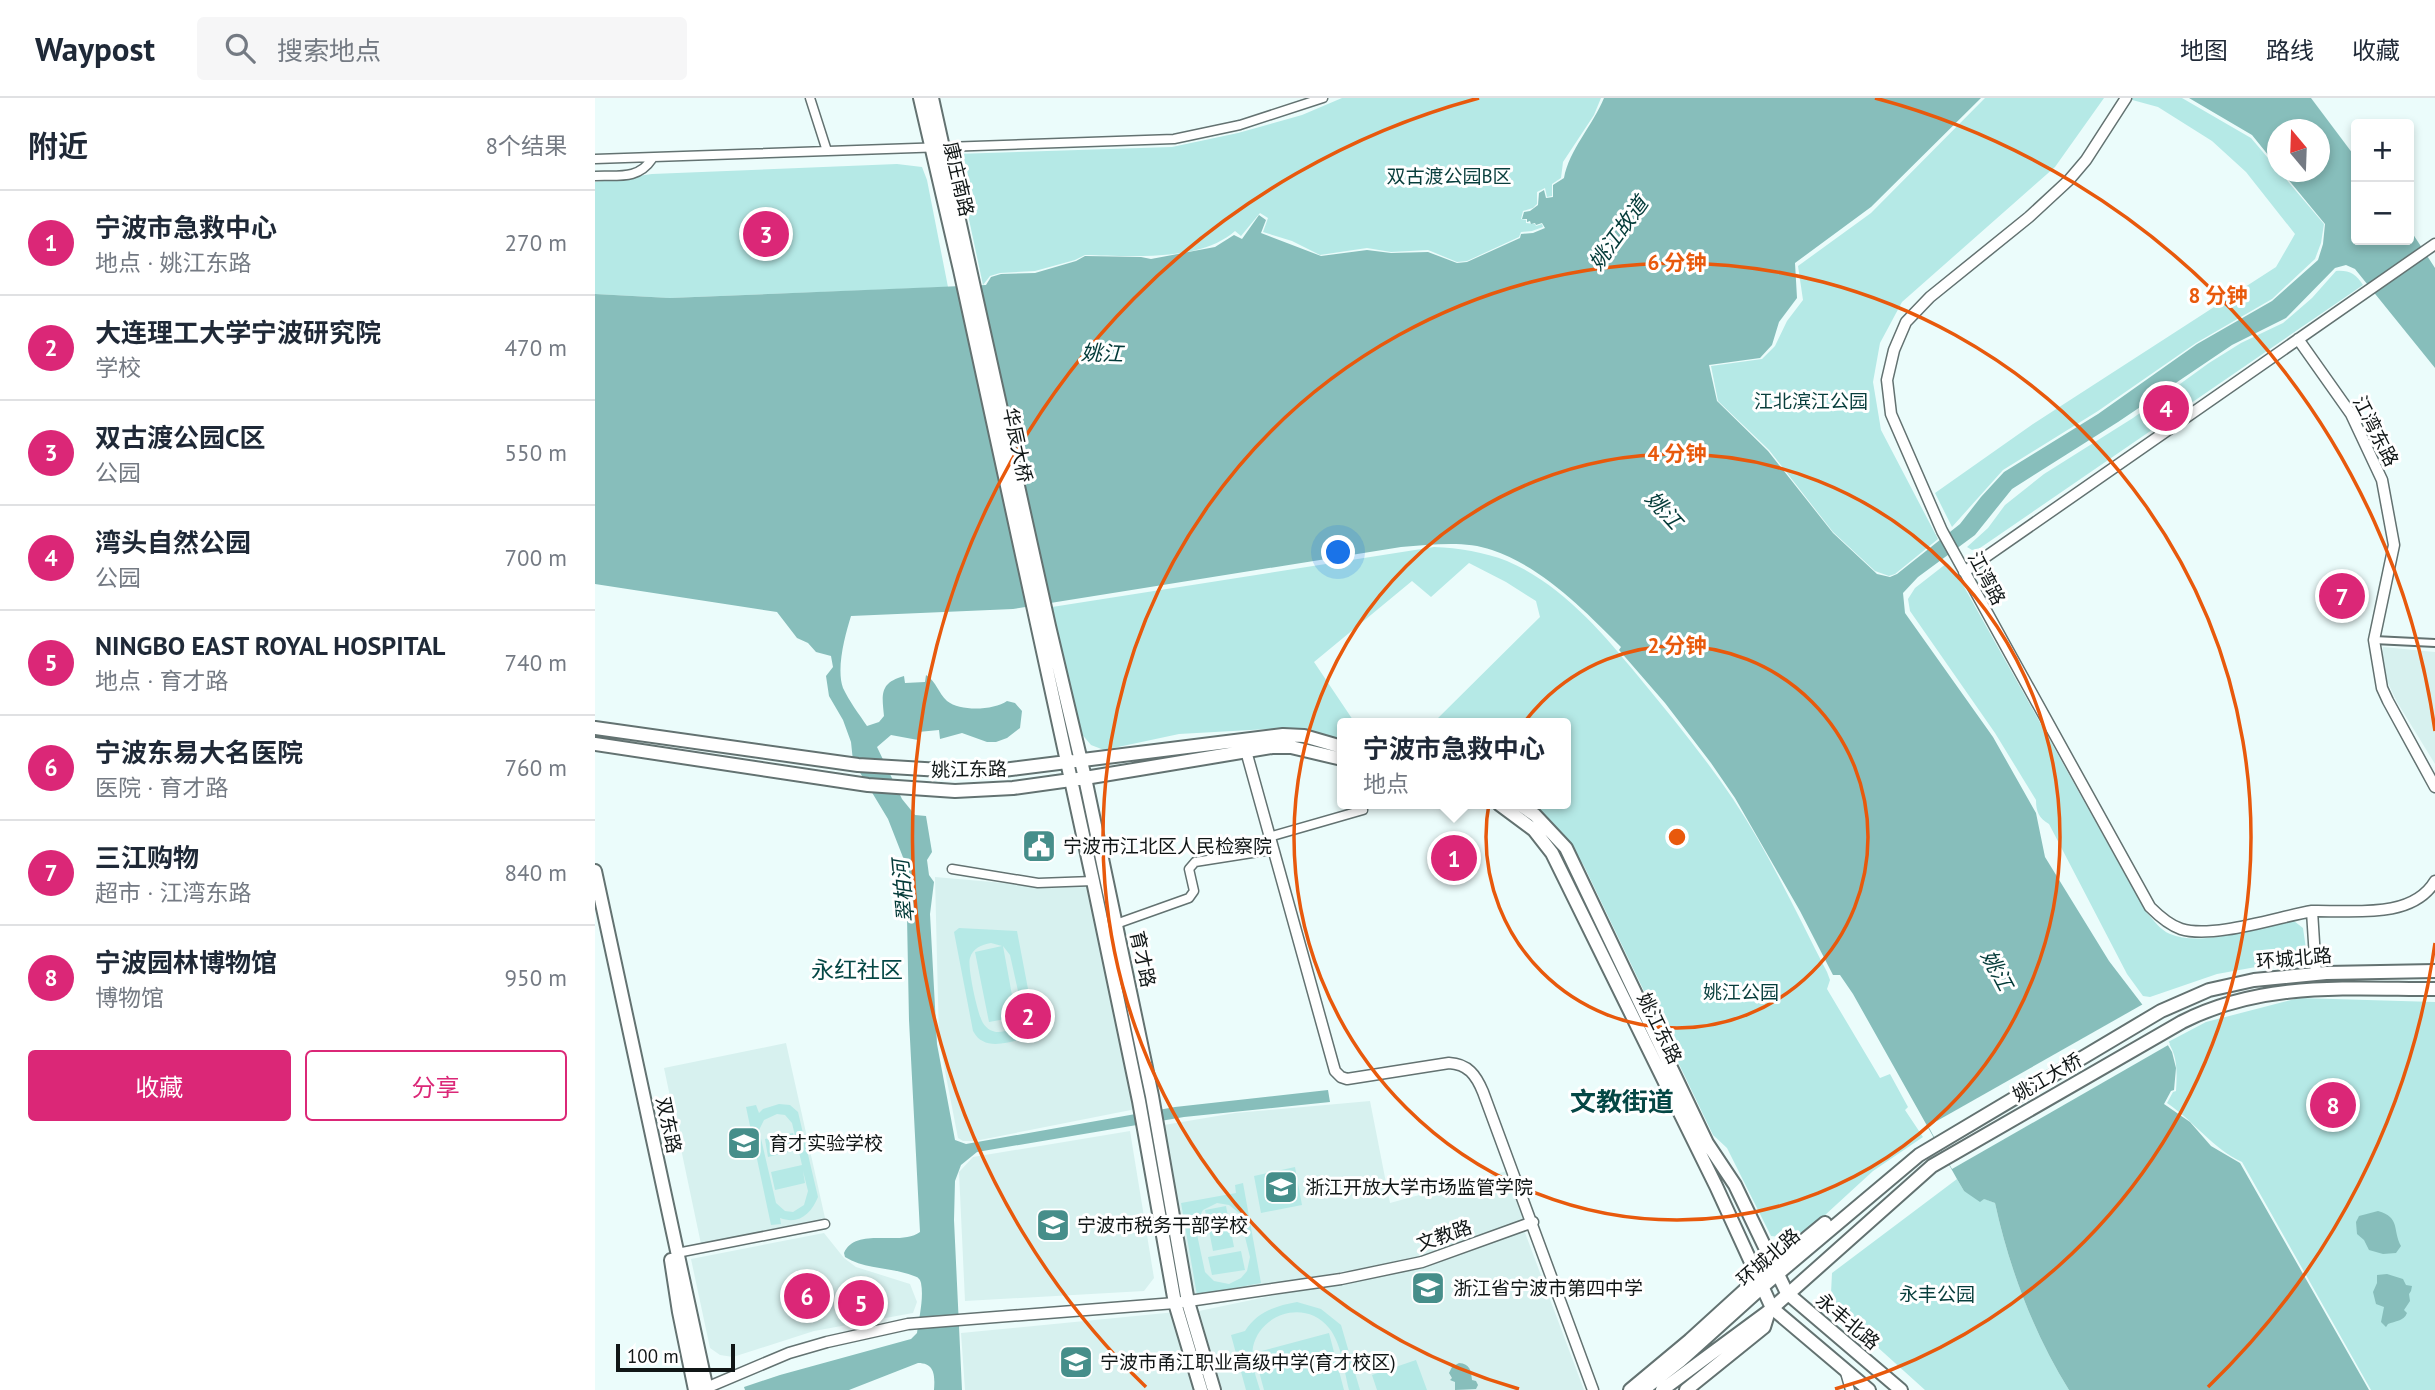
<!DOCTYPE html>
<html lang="zh">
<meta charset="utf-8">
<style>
:root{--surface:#fff;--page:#f6f6f7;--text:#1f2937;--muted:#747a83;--line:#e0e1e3;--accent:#db2777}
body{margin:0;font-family:"PT Sans","Noto Sans SC",sans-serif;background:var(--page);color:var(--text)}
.controls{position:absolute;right:21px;top:21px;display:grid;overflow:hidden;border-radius:7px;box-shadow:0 4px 10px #0003}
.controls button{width:63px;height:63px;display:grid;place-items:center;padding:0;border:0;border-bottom:2px solid var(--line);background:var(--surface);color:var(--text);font:35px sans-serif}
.compass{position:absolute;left:1672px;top:21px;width:63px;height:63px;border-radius:50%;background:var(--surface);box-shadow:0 4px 10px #0003;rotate:341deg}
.scale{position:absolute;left:21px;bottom:18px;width:119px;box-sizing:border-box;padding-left:7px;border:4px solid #101616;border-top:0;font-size:19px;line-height:24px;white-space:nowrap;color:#101616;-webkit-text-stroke:5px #fff;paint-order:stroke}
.you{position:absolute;left:744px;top:455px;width:24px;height:24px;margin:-18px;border:5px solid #fff;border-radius:50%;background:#1a73e8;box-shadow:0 0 0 10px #1a73e833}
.badge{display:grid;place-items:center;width:46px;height:46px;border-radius:50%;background:var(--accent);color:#fff;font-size:23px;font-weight:700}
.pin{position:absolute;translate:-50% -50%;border:4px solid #fff;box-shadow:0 2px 7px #0006}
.popup{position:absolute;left:742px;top:620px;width:234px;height:91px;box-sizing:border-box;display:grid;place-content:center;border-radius:7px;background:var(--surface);filter:drop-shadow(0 2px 5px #0005);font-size:23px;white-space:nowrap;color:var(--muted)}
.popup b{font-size:26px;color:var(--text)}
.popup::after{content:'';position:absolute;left:50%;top:100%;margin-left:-14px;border:14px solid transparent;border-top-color:var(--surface)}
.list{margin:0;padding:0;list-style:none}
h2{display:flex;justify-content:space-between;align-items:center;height:91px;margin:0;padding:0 28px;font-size:30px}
h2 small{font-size:23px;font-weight:400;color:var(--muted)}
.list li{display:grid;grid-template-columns:46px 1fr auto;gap:21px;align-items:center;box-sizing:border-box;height:105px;padding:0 28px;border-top:2px solid var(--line)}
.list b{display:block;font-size:26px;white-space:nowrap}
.list p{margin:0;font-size:23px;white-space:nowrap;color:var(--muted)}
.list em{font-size:23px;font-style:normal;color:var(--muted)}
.actions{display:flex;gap:14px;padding:21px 28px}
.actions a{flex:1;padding:16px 0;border:2px solid var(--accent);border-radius:7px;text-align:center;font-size:24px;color:var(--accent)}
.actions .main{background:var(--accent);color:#fff}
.icon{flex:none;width:38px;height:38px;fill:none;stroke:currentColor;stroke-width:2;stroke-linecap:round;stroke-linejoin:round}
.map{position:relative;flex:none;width:1840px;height:1292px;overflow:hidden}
header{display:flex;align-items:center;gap:42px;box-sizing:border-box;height:98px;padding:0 35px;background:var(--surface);border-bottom:2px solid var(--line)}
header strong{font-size:33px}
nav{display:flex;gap:38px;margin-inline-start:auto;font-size:24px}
.search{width:490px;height:63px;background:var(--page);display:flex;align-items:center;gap:18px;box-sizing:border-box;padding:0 24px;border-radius:7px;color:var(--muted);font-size:26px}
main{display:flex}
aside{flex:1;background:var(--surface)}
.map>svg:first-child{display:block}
.built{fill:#d7f1ef}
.green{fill:#b5e9e6;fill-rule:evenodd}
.water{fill:#87bebb}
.pier{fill:#ebfcfb}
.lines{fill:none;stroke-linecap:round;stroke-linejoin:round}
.pedestrian-casing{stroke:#637271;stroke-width:10}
.minor-casing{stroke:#637271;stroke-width:11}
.tertiary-casing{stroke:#637271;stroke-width:13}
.secondary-casing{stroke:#637271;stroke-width:16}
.primary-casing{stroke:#637271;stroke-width:16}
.pedestrian{stroke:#fff;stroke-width:6}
.minor{stroke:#fff;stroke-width:8}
.tertiary{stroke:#fff;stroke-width:10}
.secondary{stroke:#fff;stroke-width:12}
.primary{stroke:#fff;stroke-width:12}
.ring{fill:none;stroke:#e8590c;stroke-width:3.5}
.labels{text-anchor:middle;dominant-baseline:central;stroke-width:6;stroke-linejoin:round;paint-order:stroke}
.park-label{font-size:19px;fill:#083e3c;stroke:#fff}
.street-label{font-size:19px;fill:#101616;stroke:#fff}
.poi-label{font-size:19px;fill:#101616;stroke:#fff;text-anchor:start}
.water-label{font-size:21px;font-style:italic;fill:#033a38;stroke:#fff}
.quarter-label{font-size:23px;fill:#054745;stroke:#fff}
.district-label{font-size:26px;font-weight:bold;fill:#054745;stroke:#fff}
.centre{fill:#e8590c;stroke:#fff;stroke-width:3.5}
.ring-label{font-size:21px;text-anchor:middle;font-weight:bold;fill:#e8590c;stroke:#fff;stroke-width:6;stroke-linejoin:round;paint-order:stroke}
</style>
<header>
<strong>Waypost</strong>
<div class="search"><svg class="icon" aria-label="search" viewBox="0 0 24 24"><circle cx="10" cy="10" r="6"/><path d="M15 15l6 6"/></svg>搜索地点</div>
<nav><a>地图</a><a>路线</a><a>收藏</a></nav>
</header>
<main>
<aside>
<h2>附近<small>8个结果</small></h2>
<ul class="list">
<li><span class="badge">1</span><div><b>宁波市急救中心</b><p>地点 · 姚江东路</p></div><em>270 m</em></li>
<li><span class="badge">2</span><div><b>大连理工大学宁波研究院</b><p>学校</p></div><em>470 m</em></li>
<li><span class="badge">3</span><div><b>双古渡公园C区</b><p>公园</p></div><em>550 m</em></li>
<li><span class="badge">4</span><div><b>湾头自然公园</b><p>公园</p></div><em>700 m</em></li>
<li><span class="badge">5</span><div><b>NINGBO EAST ROYAL HOSPITAL</b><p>地点 · 育才路</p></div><em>740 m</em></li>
<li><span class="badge">6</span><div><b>宁波东易大名医院</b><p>医院 · 育才路</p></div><em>760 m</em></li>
<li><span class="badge">7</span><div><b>三江购物</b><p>超市 · 江湾东路</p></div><em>840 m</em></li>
<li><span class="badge">8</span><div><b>宁波园林博物馆</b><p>博物馆</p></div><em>950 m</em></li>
</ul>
<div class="actions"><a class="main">收藏</a><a>分享</a></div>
</aside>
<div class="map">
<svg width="1840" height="1292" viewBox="0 0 1840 1292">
<rect width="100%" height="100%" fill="#ebfcfb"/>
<path class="built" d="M1788,549l52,5v112l-38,-62 -10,-21 -5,-24z
M340,779l102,9 53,-4 46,227 -161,32h-12l-5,-3 -19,-98z
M191,945l39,175 -124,26 -37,-176z
M775,1003l20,102 117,-32 20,47 -105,39 -228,42 -30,-174 71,-12z
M535,1033l24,147 -10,13 -179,10 -6,-129 14,-15z
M929,1132l60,160h-362l-23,-79 222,-46z
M229,1135l20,25 12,9 54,17 7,18 -4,11 -99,18 -81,26 -13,-2 -10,-7 -19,-89z
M581,1214l22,78h-233l-4,-57z"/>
<path class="green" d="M747,0h259l-7,17 -31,47 -2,16 -9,6v12l-5,1 -2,-9 -8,4v12l-4,4 -10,3 -2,8 5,1v3l9,1 1,2 6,-2 1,3 -11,4 -11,1 -2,5 -52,24 -10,1 -29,-12 -37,2 -24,-4 -47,7 -28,-14 -29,-9 5,-14 -8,-5 -19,23 -6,-5c-34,31 -107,25 -150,24l-10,5 -40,11 -35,2 -10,3 -7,9 -28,-131 217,-7 66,-14 64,-18z
M1390,0h119l-49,69 -153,135 -22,41 -7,39 8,48 57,109 -43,35 -6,2 -14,-5 -42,-39 -64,-82 -51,-49 -7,-35 51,-7 13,-13 12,-25 16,-21 -5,-34 73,-53z
M1530,0h57l69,40 73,86 -3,19 -6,16 -43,40 -76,44 -98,68 -95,59 -51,57 -17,-34 98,-69 243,-157 19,-33 -49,-62 -34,-31 -54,-34z
M302,66l25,3 5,13 21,107 -278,11 -75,-4v-112l57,-8z
M1741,173c13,-1 20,3 27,14l-383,263 -8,2 -5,-3 21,-19 17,-23 39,-31 89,-56 76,-55 32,-20 42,-20 29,-25z
M839,449c25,1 50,5 73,14 54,23 95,71 131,115 33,40 66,80 95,123 36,54 64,115 94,173l3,8 -3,9 53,89 10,-4 18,33 -3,3 18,27 -50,34 -61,56 -23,11 -18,-2 -44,-88 -14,-13 -129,-269 -15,-24 -37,-38h34v-81h-133l107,-106 -4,-16 -30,-19 -37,-19 -38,34 -19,-16 -98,81 41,61h-13v19l-31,-9 -43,-4 -89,5 -75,16 -13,-5 -11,-13 -28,-125z
M1352,465l11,13 188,336c7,7 14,18 24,22 32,14 89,-8 124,-13l9,7 3,21 -5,10 -84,15 -67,23 -7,-1 -16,-22 -78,-150c-10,-6 -13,-12 -13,-24l-41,-67 -85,-122 -2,-12 7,-11z
M364,830l58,3 19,100 -3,5c-19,4 -48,18 -60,-5l-19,-99zM396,845l11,3 -27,6 14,70 27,-5 -13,-71 7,9 12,54c-1,19 -27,33 -39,14 -5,-7 -16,-57 -13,-65 3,-10 11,-13 21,-15z
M1704,900l136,4v388h-64l-129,-228c-30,-14 -48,-41 -75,-59l6,-11 3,-1c1,-18 2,-34 -8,-49l38,-20z
M184,1006l11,1 8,7 20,85c-7,17 -19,28 -38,21l1,6 -10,1 -25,-118 10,-2 3,8 4,-4zM182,1016l8,1 7,8 10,42 -31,7 4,18 30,-7 -2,-12 5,20 -4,14 -11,7 -8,-1 -9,-8 -17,-73 5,-10z
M198,1035l4,17 -29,7 -3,-18z
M700,1069l7,38 -41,8 -7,-37z
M1362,1081l7,12 31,12c14,65 39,131 74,187h-144l-82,-74 -12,-23 1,-20z
M648,1085l18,100 -64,12 -16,-92 55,-10 -1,-8zM622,1105l12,2 10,8 11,44 -3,14 -6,7 -12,6 -15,-3 -9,-9 -10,-47 8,-15z
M631,1108l8,41 -21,4 -8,-41z
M646,1153l4,19 -33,5 -4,-18z
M702,1204l24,7 20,16 19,65h-11c-5,-19 -7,-46 -20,-62 -23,-29 -69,-15 -76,19 -3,15 3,29 7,43h-14l-15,-55 14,-4c12,-19 30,-25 52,-29z
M734,1235l15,57h-80l-10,-37z
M821,1262l11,30h-50l-5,-15z"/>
<path class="water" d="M1009,0h377l-110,109 -76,56 2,35 -18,24 -7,23 -12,13 -51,7 8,36 51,50 65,82 44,41 13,3 7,-3 63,-50 21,-27 23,-25 94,-58 99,-70 75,-43 46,-41 5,-16 2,-20 -43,-52h37v-42h-42v36l-25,-31 -63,-37h122l45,60v82h53v-12l26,40v100l-80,-99 -9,-4 -11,3 -49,50 -54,27 -114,77 -106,67 -37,46 -57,42 -15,16 2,20 88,124 43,76 9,44 64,104 39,51 24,40 4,16 -2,22 -3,1 -7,13 26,18 21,24 29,17 129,227h-300c-35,-56 -60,-122 -74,-187l-11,-4 -4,3 -16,-11 -7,-12 -104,-185 -13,-19h-7l-33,-64 -65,-113 -24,-35 -46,-60 -46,-53 2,-3c-37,-37 -77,-79 -129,-97 -28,-10 -61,-5 -91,-3l-388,62 -162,7c-6,19 -15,53 -8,72 6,13 16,26 24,38l12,-4 5,-6c-2,-21 -5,-33 20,-40l1,7 20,-1 1,-7c11,7 12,18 21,26 14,11 47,9 60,0l8,2 7,8 -2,17 -13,10 -11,4h-9l-25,-9 -22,6 -1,-9 -21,2v8l-27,-5 -14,12 25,52 13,16 11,1 6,36 -5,8 2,15 5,7 -4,32 7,130 18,96 11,4 209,-37 153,-17 2,12 -146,15 -207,35 -16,13 -6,16 -1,39 8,170h-28c1,-14 1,-27 -16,-27l-69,27h-104l-1,-3 36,-12 131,-36 6,-6c2,-15 7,-35 4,-50 -1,-4 -3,-6 -7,-7 -22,-9 -48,-6 -69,-19l-1,-4c12,-27 56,-6 76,-21l-11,-212 -3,-155 -18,-46 -35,-58 -2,-19 -8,-22 -14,-24 -3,-20 7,-9 -2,-11 -15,-4 -8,-9 -11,-5 -20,-26 -182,-28v-290l75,4 316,-13 5,-8 10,-3 34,-1 41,-12 9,-5 56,1 10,2 64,-12 19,-12 8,4 17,-24 7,5 -5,13 60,23 46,-6 24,3 37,-1 29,11 10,-1 53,-24 1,-4 12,-1 12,-5 -3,-5 -6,2 -1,-2 -4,1 -1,-3 -3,1v-3h-5l2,-7 6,-1 8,-6 1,-12 5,-3 2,8 7,-1v-12l11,-7c5,-28 29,-53 40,-80z
M1783,1113c23,7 14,18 23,35l-5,7 -13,1 -14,-4 -5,-10 -7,-6 -1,-12 3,-6z
M1792,1176l16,5 3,6 6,1 -1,5 -2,3 1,7 -6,9 3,3c-3,8 -12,8 -19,11l-2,3 -5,-5 3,-15 -8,-3 -3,-12 4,-9v-8z
M864,1265c11,1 12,7 13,17l4,1 2,4 -2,4 -21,1v-8l-5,-2 2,-2 -3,-5 3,-6z"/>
<path class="pier" d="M1550,905l25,41 -218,125 -24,-43z"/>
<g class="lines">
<g class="pedestrian-casing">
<path id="pedestrian" d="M1779,542l61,3"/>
</g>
<g class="minor-casing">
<path id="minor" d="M215,0l17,53
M0,61l579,-20 66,-14 83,-27
M0,78c23,-1 43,4 57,-17
M674,739l94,-27
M357,771l86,14 55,-2
M521,826l73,-26 5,-7 -5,-22 6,-7 77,-12
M82,1155l148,-29
M1249,1271l6,21"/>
</g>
<g class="tertiary-casing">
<path id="tertiary" d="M1531,0l-40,62 -17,20 -40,37 -99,80 -24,25 -12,28 -7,30 4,34 51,117 208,376c9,9 19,18 31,22 32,10 97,-12 131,-18l4,63
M1703,241l53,75 31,66 12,65 -20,95 8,48 6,13 47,86
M1369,474l471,-328
M651,653l89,320 6,6 6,2 102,-16c19,1 27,12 34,29l110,298
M1717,813c39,-1 100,9 123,-30
M111,1290l83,-35 38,-11 81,-18 267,-21 166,-24 81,-17 111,-40"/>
</g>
<g class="secondary-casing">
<path id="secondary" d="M325,0l40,172 133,611 46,220 36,202 26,87
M337,0l117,528 36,152 67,318 36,206 26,88
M0,630l263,37 83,5h62l280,-35 21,1 38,11
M0,646l273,41 87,6 58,-3 72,-10 187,-31h19l51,12
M904,706l35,26 18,23 164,333 56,122 97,82
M924,706l16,11 31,33 141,295 28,42 52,108 114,97
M0,773l112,519
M76,1162l8,52 16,78"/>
</g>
<g class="primary-casing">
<path id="primary" d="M1035,1292l60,-50 67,-61 68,-56
M1048,1292l37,-29 81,-73 158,-133 242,-144 48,-21 45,-10 72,-7 109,-2
M1067,1292l107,-79 163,-145 250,-144c81,-41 165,-33 253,-33
M1091,1292l78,-63 5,-16"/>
</g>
<use href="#pedestrian" class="pedestrian"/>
<use href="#minor" class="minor"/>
<use href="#tertiary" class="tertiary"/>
<use href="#secondary" class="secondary"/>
<use href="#primary" class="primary"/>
</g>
<g class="ring">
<circle cx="1082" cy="739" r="191"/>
<circle cx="1082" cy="739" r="383"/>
<path d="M924 1291A574 574 0 1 1 1240 1291"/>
<path d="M1840 845A765 765 0 0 1 1613 1289M551 1289A765 765 0 0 1 884 0M1280 0A765 765 0 0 1 1840 633"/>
</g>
<defs>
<g id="civic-square" transform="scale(1.75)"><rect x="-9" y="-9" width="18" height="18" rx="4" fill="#468e8a" stroke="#fff"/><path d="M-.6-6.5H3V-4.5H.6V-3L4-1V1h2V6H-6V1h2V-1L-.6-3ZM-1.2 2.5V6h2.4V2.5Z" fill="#fff"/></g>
<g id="school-square" transform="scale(1.75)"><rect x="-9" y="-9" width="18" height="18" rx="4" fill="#468e8a" stroke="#fff"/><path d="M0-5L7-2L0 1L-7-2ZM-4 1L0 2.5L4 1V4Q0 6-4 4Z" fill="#fff"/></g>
</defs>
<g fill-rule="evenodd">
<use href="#civic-square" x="444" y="748"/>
<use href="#school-square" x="149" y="1045"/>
<use href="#school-square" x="686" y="1089"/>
<use href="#school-square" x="458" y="1127"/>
<use href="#school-square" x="833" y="1190"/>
<use href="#school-square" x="481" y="1264"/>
</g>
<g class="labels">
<g class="park-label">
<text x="854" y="78">双古渡公园B区</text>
<text x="1216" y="303">江北滨江公园</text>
<text x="1146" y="894">姚江公园</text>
<text x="1342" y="1196">永丰公园</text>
</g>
<g class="street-label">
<text transform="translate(364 81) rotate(77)">康庄南路</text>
<text transform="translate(1781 333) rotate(63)">江湾东路</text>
<text transform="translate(423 347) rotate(78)">华辰大桥</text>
<text transform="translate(1392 480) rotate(62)">江湾路</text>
<text transform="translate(374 671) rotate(-1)">姚江东路</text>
<text transform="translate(1699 860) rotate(-5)">环城北路</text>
<text transform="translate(548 861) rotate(78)">育才路</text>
<text transform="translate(1065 930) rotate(64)">姚江东路</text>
<text transform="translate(1452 979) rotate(-30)">姚江大桥</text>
<text transform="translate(74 1027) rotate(78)">双东路</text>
<text transform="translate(849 1137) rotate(-19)">文教路</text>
<text transform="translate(1173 1159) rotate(-41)">环城北路</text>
<text transform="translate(1253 1223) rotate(40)">永丰北路</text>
</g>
<g class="poi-label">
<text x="468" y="748">宁波市江北区人民检察院</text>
<text x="174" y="1045">育才实验学校</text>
<text x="710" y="1089">浙江开放大学市场监管学院</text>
<text x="482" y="1127">宁波市税务干部学校</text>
<text x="858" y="1190">浙江省宁波市第四中学</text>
<text x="505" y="1264">宁波市甬江职业高级中学(育才校区)</text>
</g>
<g class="water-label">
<text transform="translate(1023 135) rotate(-54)">姚江故道</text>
<text transform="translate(507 255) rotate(2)">姚江</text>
<text transform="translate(1069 412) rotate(48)">姚江</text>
<text transform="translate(308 793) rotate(-95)">翠柏河</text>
<text transform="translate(1402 872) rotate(62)">姚江</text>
</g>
<g class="quarter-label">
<text x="262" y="871">永红社区</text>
</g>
<g class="district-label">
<text x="1027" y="1003">文教街道</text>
</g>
</g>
<circle cx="1082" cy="739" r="10" class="centre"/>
<g class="ring-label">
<text x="1082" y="172">6 分钟</text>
<text x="1623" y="205">8 分钟</text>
<text x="1082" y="363">4 分钟</text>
<text x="1082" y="555">2 分钟</text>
</g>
</svg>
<div class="controls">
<button>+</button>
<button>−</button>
</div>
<svg class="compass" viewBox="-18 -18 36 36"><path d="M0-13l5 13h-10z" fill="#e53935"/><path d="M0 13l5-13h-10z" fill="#747a83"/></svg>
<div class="scale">100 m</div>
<div class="you"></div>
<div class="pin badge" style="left:859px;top:760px">1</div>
<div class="popup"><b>宁波市急救中心</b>地点</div>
<div class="pin badge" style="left:433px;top:918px">2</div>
<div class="pin badge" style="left:171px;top:136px">3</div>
<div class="pin badge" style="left:1571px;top:310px">4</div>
<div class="pin badge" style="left:266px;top:1205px">5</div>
<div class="pin badge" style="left:212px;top:1198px">6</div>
<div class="pin badge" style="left:1747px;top:498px">7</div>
<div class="pin badge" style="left:1738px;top:1007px">8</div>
</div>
</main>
